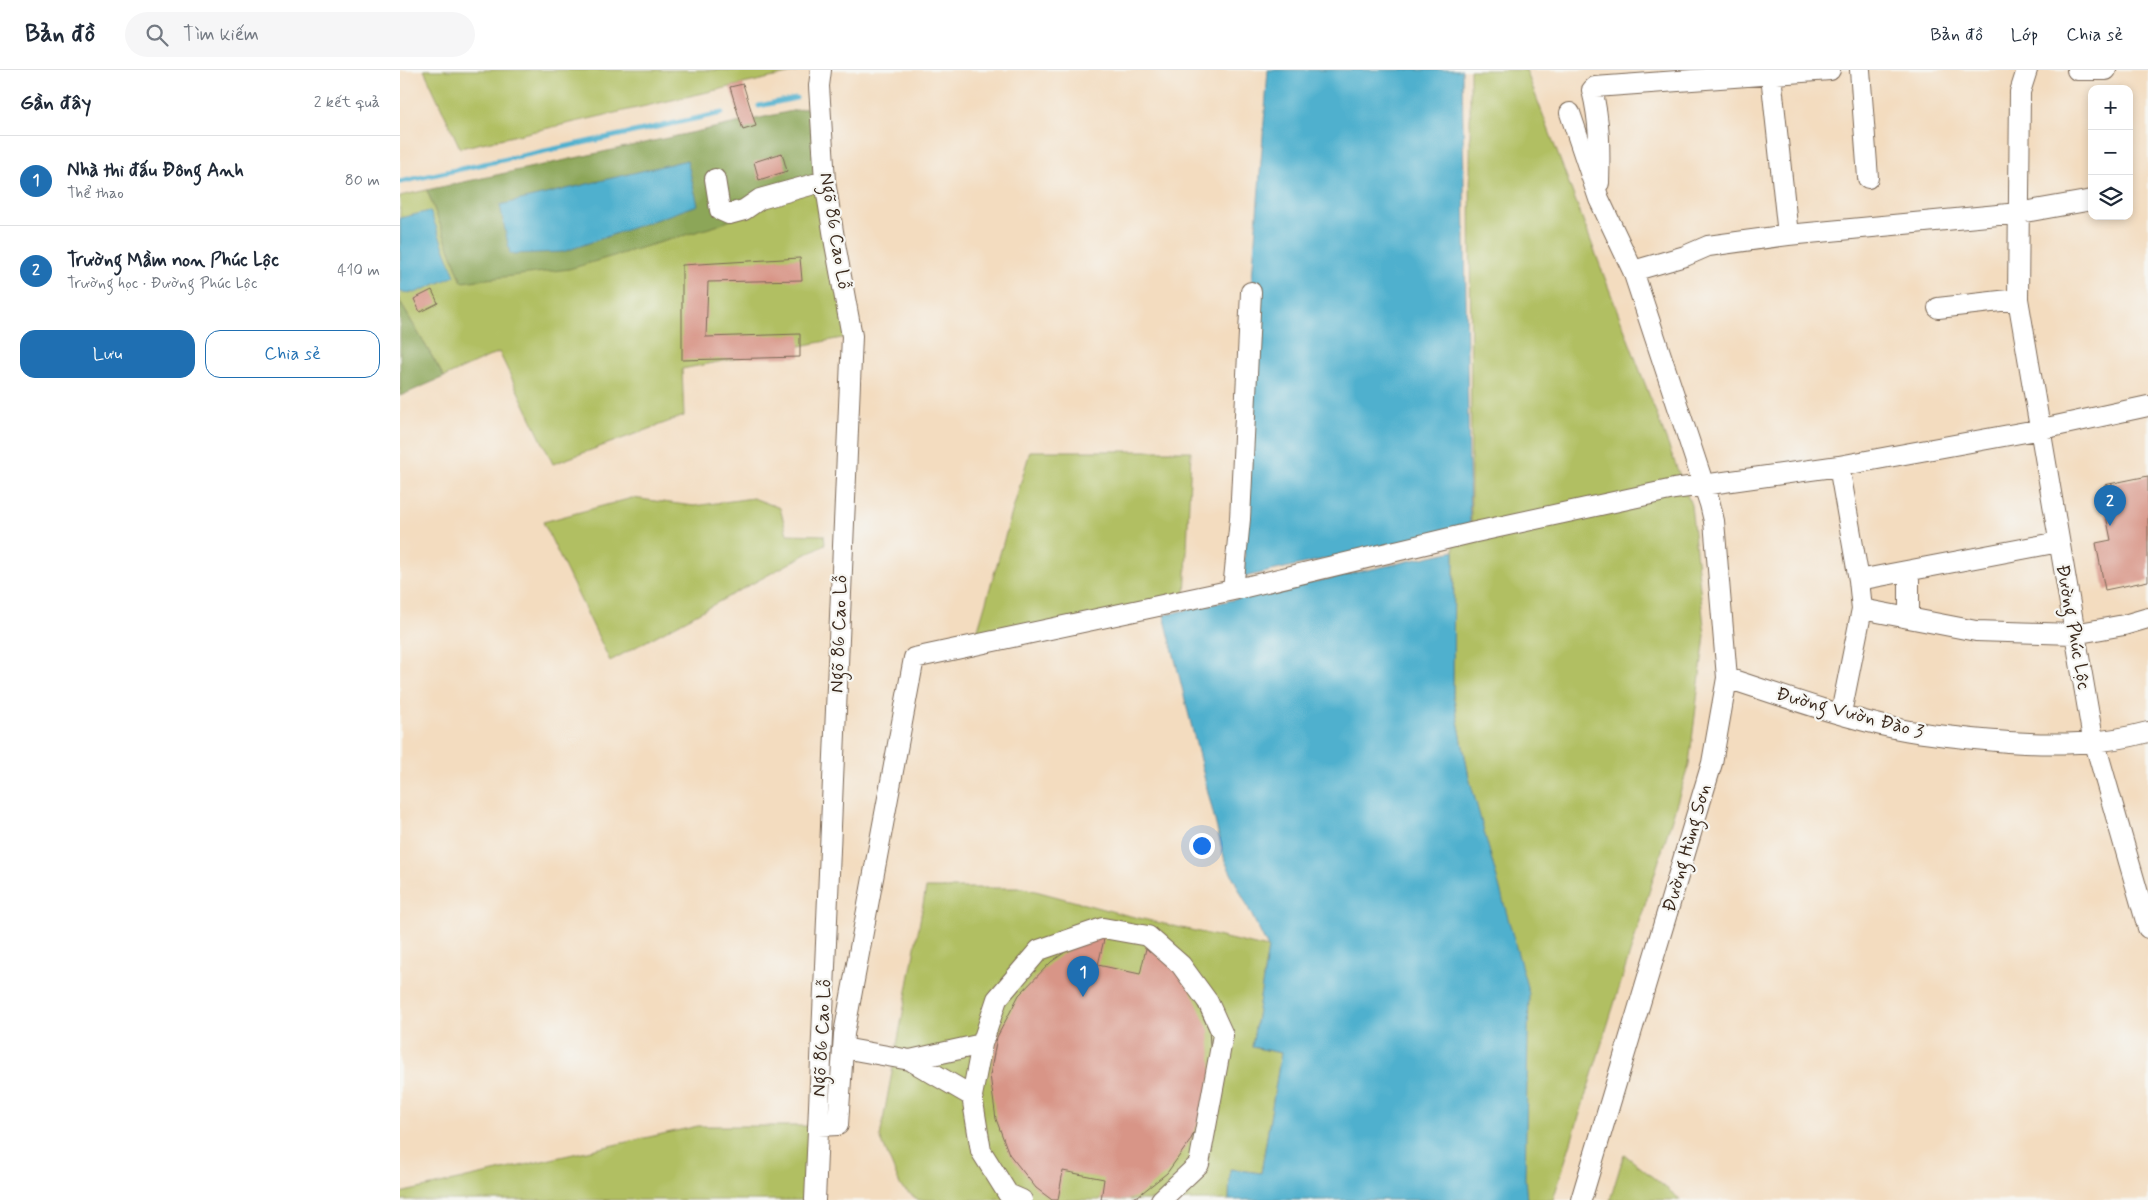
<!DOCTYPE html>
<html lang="vi">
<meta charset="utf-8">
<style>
:root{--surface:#fff;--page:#f6f6f7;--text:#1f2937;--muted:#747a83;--line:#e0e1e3;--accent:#1f6fb2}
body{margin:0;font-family:Mynerve,sans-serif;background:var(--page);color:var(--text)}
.controls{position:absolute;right:15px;top:15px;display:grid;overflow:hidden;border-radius:10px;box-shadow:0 2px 8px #0003}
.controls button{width:45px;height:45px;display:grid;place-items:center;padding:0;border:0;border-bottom:1px solid var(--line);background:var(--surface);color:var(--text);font:25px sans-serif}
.you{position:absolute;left:801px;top:775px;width:18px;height:18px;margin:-12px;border:4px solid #fff;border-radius:50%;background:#1a73e8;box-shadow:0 0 0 8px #1a73e833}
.badge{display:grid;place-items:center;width:32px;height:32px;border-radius:50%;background:var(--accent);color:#fff;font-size:16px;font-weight:700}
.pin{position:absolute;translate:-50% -41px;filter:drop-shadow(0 1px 2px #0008)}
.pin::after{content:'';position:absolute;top:26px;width:18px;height:15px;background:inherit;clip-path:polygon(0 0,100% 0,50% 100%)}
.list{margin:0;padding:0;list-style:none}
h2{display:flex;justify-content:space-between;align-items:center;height:65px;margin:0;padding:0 20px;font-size:21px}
h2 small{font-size:16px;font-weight:400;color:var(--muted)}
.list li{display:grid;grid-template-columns:32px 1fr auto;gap:15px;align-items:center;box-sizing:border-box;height:90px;padding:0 20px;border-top:1px solid var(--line)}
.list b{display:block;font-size:19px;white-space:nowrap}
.list p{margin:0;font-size:16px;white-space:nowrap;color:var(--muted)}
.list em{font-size:16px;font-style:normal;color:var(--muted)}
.actions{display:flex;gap:10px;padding:15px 20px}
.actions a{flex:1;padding:11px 0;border:1px solid var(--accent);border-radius:15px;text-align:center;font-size:18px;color:var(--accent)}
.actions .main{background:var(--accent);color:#fff}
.icon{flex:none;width:28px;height:28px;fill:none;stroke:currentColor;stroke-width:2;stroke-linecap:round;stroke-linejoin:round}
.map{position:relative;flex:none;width:1748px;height:1130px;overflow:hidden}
header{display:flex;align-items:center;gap:30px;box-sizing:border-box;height:70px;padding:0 25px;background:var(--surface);border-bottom:1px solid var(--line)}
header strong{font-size:24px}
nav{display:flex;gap:28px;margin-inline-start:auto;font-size:18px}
.search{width:350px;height:45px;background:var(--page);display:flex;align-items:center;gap:12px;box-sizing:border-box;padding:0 18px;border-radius:28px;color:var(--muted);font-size:19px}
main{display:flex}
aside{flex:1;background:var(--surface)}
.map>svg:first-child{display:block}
.green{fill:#b1bf62;stroke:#767440}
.forest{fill:#8ca658;stroke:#64683b}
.water{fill:#4fb0ce;stroke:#456d76}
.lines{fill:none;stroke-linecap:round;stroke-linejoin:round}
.stream{stroke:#4fb0ce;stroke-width:5}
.building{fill:#d89587}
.minor-casing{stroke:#7b6856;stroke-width:22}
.minor{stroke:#fff;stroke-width:20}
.labels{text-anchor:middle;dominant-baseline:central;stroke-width:4.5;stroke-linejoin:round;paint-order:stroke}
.street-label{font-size:19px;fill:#3b2a1e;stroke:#f6f6f2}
</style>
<header>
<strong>Bản đồ</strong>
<div class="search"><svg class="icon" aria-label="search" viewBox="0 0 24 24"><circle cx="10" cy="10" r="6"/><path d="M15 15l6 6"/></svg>Tìm kiếm</div>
<nav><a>Bản đồ</a><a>Lớp</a><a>Chia sẻ</a></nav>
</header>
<main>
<aside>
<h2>Gần đây<small>2 kết quả</small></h2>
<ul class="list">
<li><span class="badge">1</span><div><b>Nhà thi đấu Đông Anh</b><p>Thể thao</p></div><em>80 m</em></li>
<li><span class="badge">2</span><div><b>Trường Mầm non Phúc Lộc</b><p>Trường học · Đường Phúc Lộc</p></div><em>410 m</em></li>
</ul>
<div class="actions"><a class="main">Lưu</a><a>Chia sẻ</a></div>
</aside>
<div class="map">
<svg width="1748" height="1130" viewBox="0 0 1748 1130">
<rect width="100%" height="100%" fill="#f6f6f2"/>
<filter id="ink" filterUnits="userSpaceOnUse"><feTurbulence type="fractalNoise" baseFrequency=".02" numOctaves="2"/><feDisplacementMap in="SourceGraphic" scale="10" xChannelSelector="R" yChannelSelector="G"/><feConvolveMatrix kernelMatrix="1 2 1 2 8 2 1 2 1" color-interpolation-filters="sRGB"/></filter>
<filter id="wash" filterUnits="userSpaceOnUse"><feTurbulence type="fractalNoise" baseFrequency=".0096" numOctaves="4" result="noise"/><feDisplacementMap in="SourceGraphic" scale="20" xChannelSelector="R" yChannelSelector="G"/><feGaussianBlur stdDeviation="1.12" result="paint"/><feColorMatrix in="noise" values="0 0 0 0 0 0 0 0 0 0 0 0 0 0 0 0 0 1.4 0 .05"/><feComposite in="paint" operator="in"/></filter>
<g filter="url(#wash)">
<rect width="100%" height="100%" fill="#f3dcbf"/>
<path class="green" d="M24,0h381l-345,78z
M1070,0h56l165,435 14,130 -16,129 -136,436h-26l-58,-423 -16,-82 1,-158 17,-4z
M425,111l27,155 -170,33 2,47 -131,48 -54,-112 -55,25 -44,-75v-106l27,-6 35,92z
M630,381h161l-6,149 -212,46z
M232,428l62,8 59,-8 27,10 7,26 37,1 1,9 -215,117 -67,-139z
M526,818h98l102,27 142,33 -16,99 29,6 -20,120 -30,-4 -2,31h-311l-17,-13 -21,-50z
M298,1056h120l-3,74h-415v-7z
M1224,1084l57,46h-71z"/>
<path class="forest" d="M420,35l5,76 -109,45 -147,43 -107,13 -35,-92z
M0,232l44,75 -44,19z"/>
<path class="water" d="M868,0h194l8,457 -226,50 7,-285z
M287,90l11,45 -135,47 -53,2 -10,-49z
M30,141l25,65 -40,17 -15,-1v-74z
M1054,481l-1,144 16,82 60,217 -4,184 2,22h-298l1,-31 31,4 20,-120 -29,-6 16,-99 -43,-87 -61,-246z"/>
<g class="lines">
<path class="stream" d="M359,36l37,-8
M0,112l322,-69"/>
</g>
<g id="blocks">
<path class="building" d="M343,14l13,42 -13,4 -13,-43z
M382,83l5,18 -28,9 -5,-18z
M400,188l2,22 -94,2 -2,55 94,-3v23l-118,3v-95z
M32,220l6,13 -18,9 -6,-13z
M1748,406v105l-43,9 -9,-47 15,-3 -10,-49 4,-1 -1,-5z
M705,865l-7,30 42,9 8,-34 39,42 22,48 3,42 -7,38 -15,31 -23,32 -29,23 -11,4h-26l3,-21 -41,-8 -5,29h-6l-16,-12 -27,-34 -13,-35 -6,-44 7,-38 22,-42 32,-33 27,-19z"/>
</g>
</g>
<g filter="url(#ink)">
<use href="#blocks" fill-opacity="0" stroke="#7b6856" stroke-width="1"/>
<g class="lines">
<g class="minor-casing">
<path id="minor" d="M1460,0l8,108
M1627,0l-7,22 -2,207 74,434 56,195
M1677,0h29
M1371,5l17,160
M1170,43l29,86 34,72 77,233 4,17 13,157 -15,85 -131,437
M315,109l5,31 9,4 15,-4 16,-11 65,-18
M1199,113c1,-32 1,-62 -7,-93l3,-3 235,-17
M1233,201l52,-15 23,-10 80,-11 231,-22 73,-13
M1538,238l80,-9
M1439,396l20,114 3,29 -21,104
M1459,510l200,-38
M833,520l7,-71 11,-227
M1462,539l114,22 98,3 50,-9 24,-7
M1509,548v-47
M1327,608c56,18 113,39 172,51 36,7 73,10 109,13 48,3 93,3 140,-10
M443,978l67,12 62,36 9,55 27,43 14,6
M510,990l72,-16 15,-45 42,-49 64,-22 45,8 33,29 27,37 15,33 -24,129 -38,36
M572,1026l10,-52
M418,1056l20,-1 6,-91 70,-376 319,-68 238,-57 203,-44 165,-23 203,-37 106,-23
M415,1130l37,-864 -17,-92 -10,-63 -6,-95 2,-16"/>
</g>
<use href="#minor" class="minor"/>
</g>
</g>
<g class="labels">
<g class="street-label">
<text transform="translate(435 161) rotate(81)">Ngõ 86 Cao Lỗ</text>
<text transform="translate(1673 557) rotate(80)">Đường Phúc Lộc</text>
<text transform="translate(439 564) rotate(-88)">Ngõ 86 Cao Lỗ</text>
<text transform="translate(1450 643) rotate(15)">Đường Vườn Đào 3</text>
<text transform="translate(1287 778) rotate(-74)">Đường Hùng Sơn</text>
<text transform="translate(422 968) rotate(-87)">Ngõ 86 Cao Lỗ</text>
</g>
</g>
</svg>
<div class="controls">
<button>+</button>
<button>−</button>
<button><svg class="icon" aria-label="layers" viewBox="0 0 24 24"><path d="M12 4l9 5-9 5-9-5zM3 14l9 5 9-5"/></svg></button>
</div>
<div class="you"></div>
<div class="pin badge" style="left:683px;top:927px">1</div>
<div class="pin badge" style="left:1710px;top:456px">2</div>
</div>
</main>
